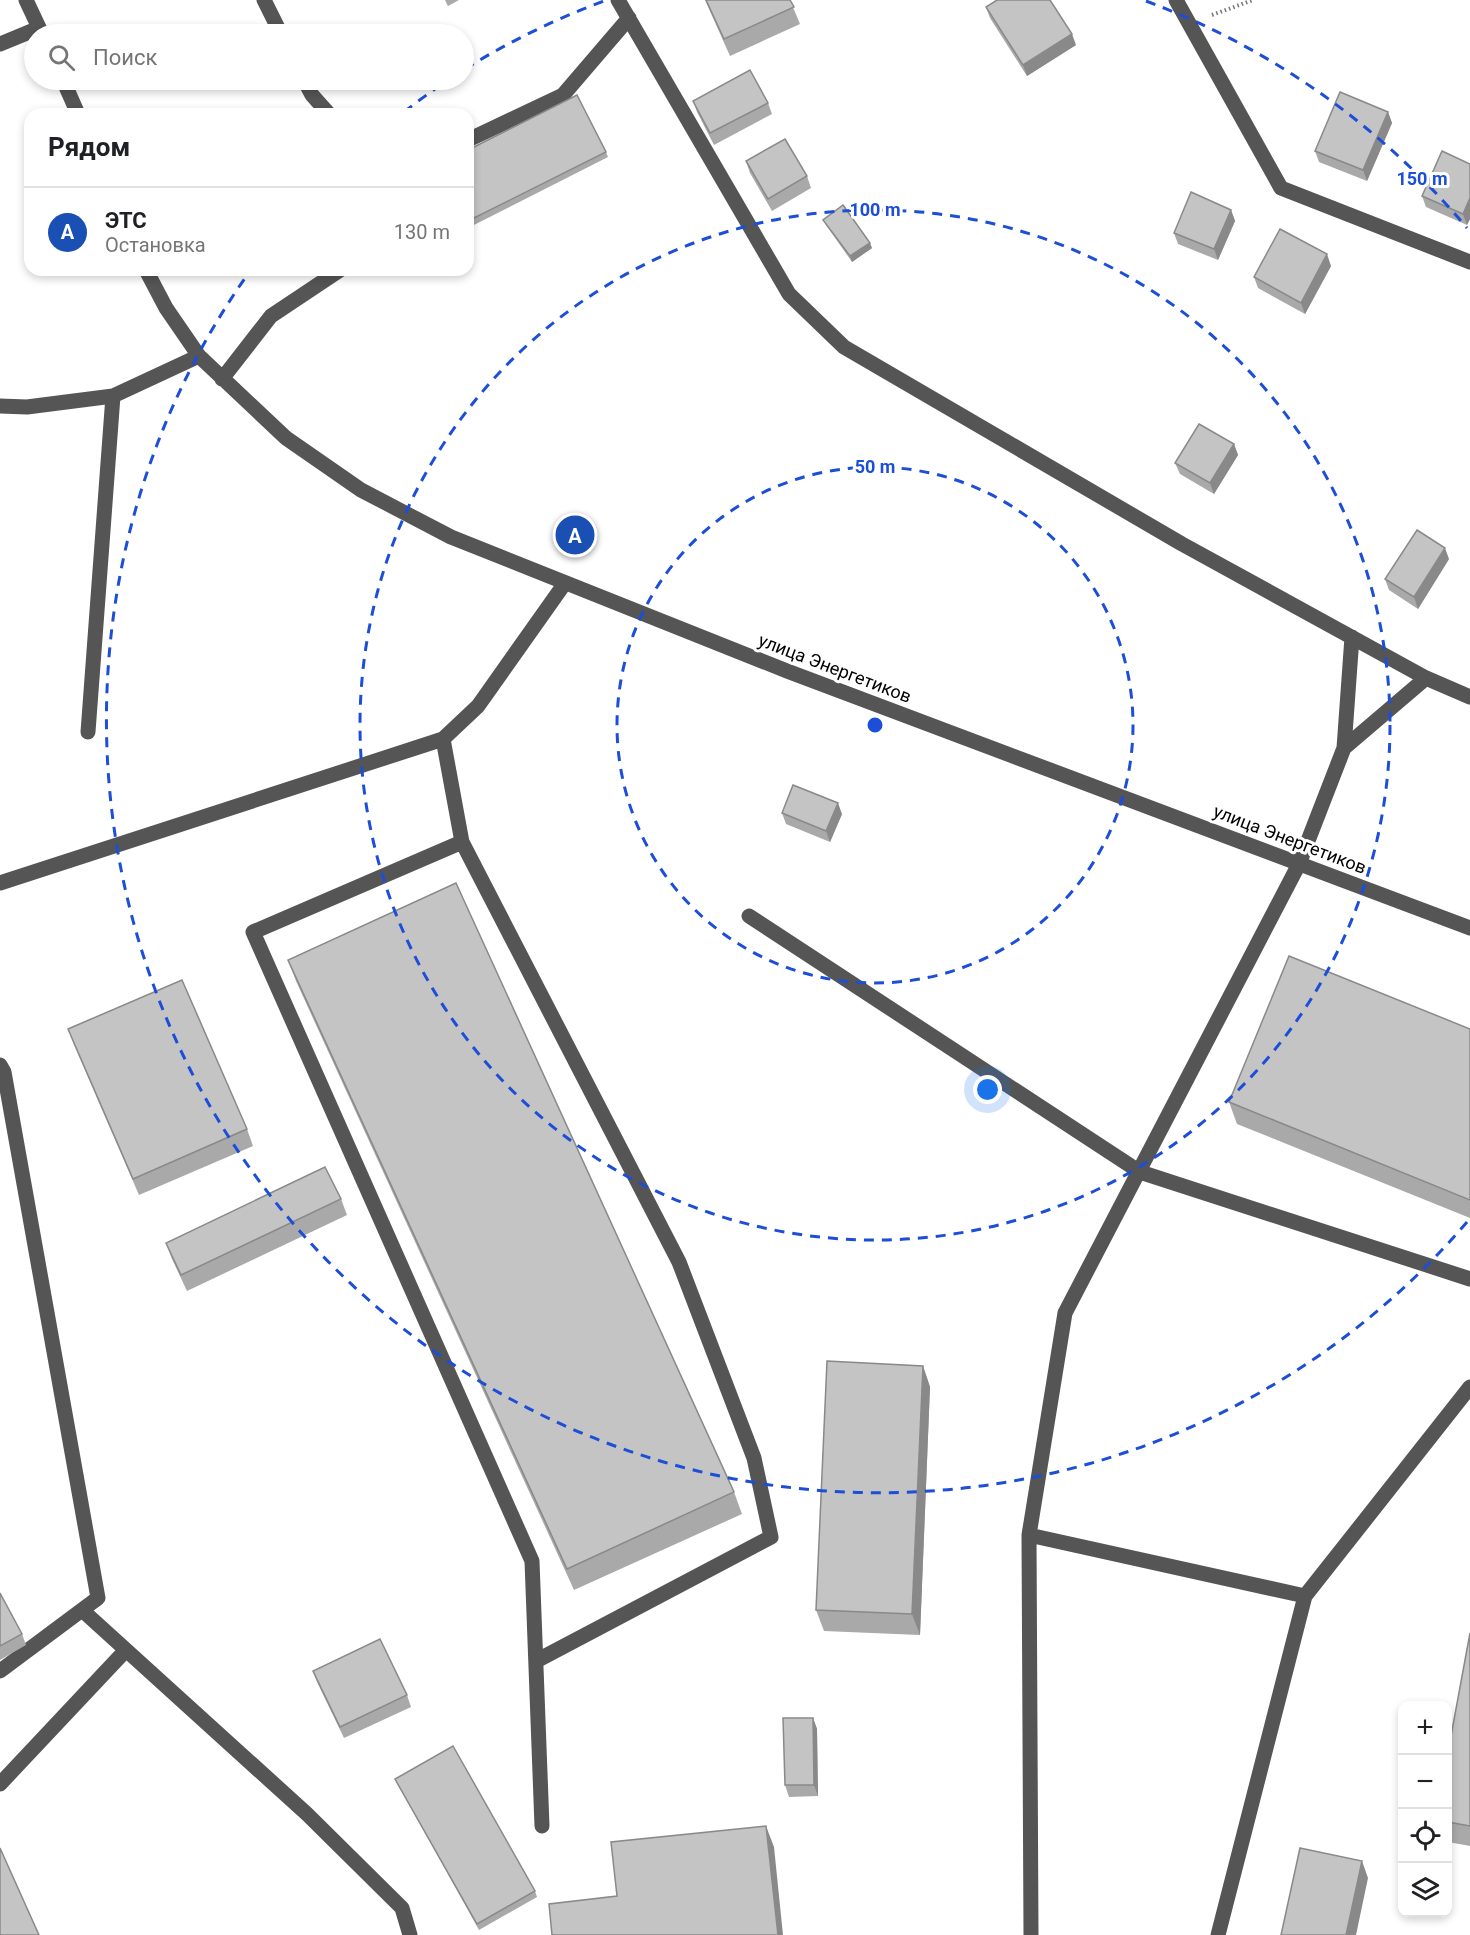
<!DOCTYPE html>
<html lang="ru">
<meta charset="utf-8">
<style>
:root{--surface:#fff;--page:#f6f6f6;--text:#202124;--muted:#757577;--line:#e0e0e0;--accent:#0f766e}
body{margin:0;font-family:Roboto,sans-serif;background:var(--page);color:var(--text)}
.controls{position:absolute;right:18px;bottom:18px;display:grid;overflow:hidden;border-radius:12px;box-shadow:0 3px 9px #0003}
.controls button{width:54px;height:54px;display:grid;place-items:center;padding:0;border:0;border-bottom:2px solid var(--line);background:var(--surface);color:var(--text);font:30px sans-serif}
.you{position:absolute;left:988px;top:1090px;width:21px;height:21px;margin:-15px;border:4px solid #fff;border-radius:50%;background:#1a73e8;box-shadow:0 0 0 9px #1a73e833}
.badge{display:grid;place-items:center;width:39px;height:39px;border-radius:50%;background:var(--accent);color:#fff;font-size:20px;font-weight:700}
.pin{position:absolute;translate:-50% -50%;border:3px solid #fff;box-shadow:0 2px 6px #0006}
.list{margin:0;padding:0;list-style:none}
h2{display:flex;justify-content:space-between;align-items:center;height:78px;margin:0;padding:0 24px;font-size:26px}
h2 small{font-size:20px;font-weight:400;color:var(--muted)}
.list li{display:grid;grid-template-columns:39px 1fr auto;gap:18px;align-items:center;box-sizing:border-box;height:90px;padding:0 24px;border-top:2px solid var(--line)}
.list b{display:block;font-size:22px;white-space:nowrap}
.list p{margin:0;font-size:20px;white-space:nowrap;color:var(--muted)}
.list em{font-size:20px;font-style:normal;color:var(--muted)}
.icon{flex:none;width:33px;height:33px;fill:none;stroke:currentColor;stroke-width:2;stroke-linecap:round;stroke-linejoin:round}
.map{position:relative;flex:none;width:1470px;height:1935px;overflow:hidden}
.search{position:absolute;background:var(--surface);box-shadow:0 3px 9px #0003;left:24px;top:24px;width:450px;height:66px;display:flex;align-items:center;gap:15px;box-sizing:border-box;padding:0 21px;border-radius:33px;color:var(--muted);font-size:22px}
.panel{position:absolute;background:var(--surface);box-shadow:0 3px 9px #0003;left:24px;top:108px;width:450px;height:168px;border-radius:18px}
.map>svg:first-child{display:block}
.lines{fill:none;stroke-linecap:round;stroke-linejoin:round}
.path{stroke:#777;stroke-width:4;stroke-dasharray:1.5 3;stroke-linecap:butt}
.minor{stroke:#555;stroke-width:15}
.wall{fill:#a9a9a9}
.shaded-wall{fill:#898989}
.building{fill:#c4c4c4;stroke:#898989;stroke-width:1.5}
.ring{fill:none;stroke:#1d4ed8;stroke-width:3;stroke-dasharray:10 8}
.labels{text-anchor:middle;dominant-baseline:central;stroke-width:6;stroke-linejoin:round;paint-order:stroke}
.street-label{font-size:18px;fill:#000;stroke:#fff}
.centre{fill:#1d4ed8;stroke:#fff;stroke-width:3}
.ring-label{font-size:18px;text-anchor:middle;font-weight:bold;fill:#1d4ed8;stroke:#fff;stroke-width:6;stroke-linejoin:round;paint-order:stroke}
</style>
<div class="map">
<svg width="1470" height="1935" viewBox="0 0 1470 1935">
<rect width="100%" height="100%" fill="#fff"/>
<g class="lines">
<path class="path" d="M1212,15l41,-15"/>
<path class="minor" d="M26,0l16,34
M264,0l17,34
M618,0l171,294 55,53 338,197 244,134 44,19
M1176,0l105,188 189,74
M0,44l39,-16
M63,80l15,34
M304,80l8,15 17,19
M468,140l95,-45 66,-77
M146,270l20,38 33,48 87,82 75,52 90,47 336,134 683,257
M222,379l49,-63 69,-46
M0,406l27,1 86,-11 86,-40
M1426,678l-82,70 -45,116 -234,449 -36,222 276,61 165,-209
M88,732l25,-336
M443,739l19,103 217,420 75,196 17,79 -235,124
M1344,748l8,-111
M462,842l-209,90 279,629 10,265
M0,883l443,-144 35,-33 87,-123
M749,916l391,256 330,107
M0,1065l4,7 94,526 -98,73
M1029,1535l2,400
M82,1610l225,204 95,94 8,27
M0,1784l126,-134
M1218,1935l87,-339"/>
</g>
<path class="wall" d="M445,0h14l-11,6z
M705,0h85l10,24 -70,32z
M986,7l90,38 -49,31 -37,-58z
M693,101l75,2 4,11 -58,31 -17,-33z
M1388,112l4,11 -25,58 -48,-19 -4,-11z
M468,150l138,2 2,5 -140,71z
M746,161l61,15 4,12 -39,23 -22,-38z
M1470,164v55l-3,6 -41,-18 -4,-11z
M1231,210l4,11 -17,39 -40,-16 -4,-11z
M823,220l49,28 -20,14 -26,-37z
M1331,266l-26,48 -47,-26 -4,-11z
M1234,444l4,11 -24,39 -34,-20 -5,-11z
M1449,559l-31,50 -29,-19 -4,-11z
M782,813l60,1 -12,28 -44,-18z
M288,960l446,532 8,22 -168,76 -278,-609z
M68,1029l179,100 6,17 -114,49 -65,-150z
M1470,1029v189l-233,-94 -8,-22z
M341,1199l6,16 -160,76 -15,-32 -6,-16z
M923,1366l7,21 -10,248 -96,-4 -8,-21z
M0,1593l22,41 4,11 -26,15z
M1470,1633v213l-22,-4v-90z
M313,1671l94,24 4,12 -67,31 -27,-56z
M813,1718l4,11 1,67 -29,1 -4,-12z
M395,1779l140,112 2,6 -58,33 -81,-145z"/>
<path class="shaded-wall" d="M1072,34l4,11 -49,31 -4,-11z
M1388,112l4,11 -25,58 -4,-11z
M1470,198v21l-3,6 -4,-11z
M1231,210l4,11 -17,39 -4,-11z
M870,243l2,5 -20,14 -2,-6z
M1327,254l4,12 -26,48 -4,-11z
M1234,444l4,11 -24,39 -4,-11z
M1445,548l4,11 -31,50 -4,-12z
M838,803l4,11 -12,28 -4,-11z
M923,1366l7,21 -10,248 -8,-21z
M813,1718l4,11 1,67 -4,-11z
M766,1826l8,21 9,88h-5z
M1362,1861l6,17 -12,57h-10z"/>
<path class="building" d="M706,0h84l4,7 -70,32z
M997,0h53l22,34 -49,31 -37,-58z
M750,70l18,33 -58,30 -17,-32z
M1340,92l48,20 -25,58 -48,-19z
M577,95l29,57 -138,69v-71z
M785,139l22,37 -39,23 -22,-38z
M1442,151l28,13v34l-7,16 -41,-18z
M1191,192l40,18 -17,39 -40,-16z
M843,205l27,38 -20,13 -27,-36z
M1280,229l47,25 -26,49 -47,-26z
M1199,424l35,20 -24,39 -35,-20z
M1417,530l28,18 -31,49 -29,-18z
M793,785l45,18 -12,28 -44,-18z
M456,883l278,609 -167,77 -279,-609z
M1289,956l181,73v171l-241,-98z
M182,980l65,149 -114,50 -65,-150z
M325,1167l16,32 -160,76 -15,-32z
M827,1361l96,5 -11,248 -96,-4z
M0,1593l22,41 -22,12z
M1470,1633v193l-22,-4v-70z
M380,1639l27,56 -67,32 -27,-56z
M783,1718h30l1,67h-29z
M453,1746l82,145 -58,33 -82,-145z
M766,1826l12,109h-226l-3,-31 68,-8 -6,-54z
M0,1848l39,87h-39z
M1300,1848l62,13 -16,74h-65z"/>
<g class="ring">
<circle cx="875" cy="725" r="258"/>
<circle cx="875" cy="725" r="515"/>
<path d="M1467 1222A773 773 0 0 1 250 271M404 112A773 773 0 0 1 448 80M465 69A773 773 0 0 1 604 1M1146 1A773 773 0 0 1 1467 228"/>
</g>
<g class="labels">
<g class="street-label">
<text transform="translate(835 668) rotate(21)">улица Энергетиков</text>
<text transform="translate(1290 839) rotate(21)">улица Энергетиков</text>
</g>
</g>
<circle cx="875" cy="725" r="9" class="centre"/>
<g class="ring-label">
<text x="1422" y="185">150 m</text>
<text x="875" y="216">100 m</text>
<text x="875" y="473">50 m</text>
</g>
</svg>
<div class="controls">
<button>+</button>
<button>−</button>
<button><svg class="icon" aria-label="locate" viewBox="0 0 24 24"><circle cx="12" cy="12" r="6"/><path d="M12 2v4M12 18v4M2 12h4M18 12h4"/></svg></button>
<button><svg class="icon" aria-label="layers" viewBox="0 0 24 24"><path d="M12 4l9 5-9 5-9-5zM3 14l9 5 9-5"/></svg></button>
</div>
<div class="you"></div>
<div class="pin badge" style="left:575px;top:535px;background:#1a4fb4">A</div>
<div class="search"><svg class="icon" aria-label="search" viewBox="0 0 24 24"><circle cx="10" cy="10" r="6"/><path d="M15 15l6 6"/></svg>Поиск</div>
<section class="panel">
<h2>Рядом<small></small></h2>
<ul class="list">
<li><span class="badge" style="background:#1a4fb4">A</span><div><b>ЭТС</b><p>Остановка</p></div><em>130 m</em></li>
</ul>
</section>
</div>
